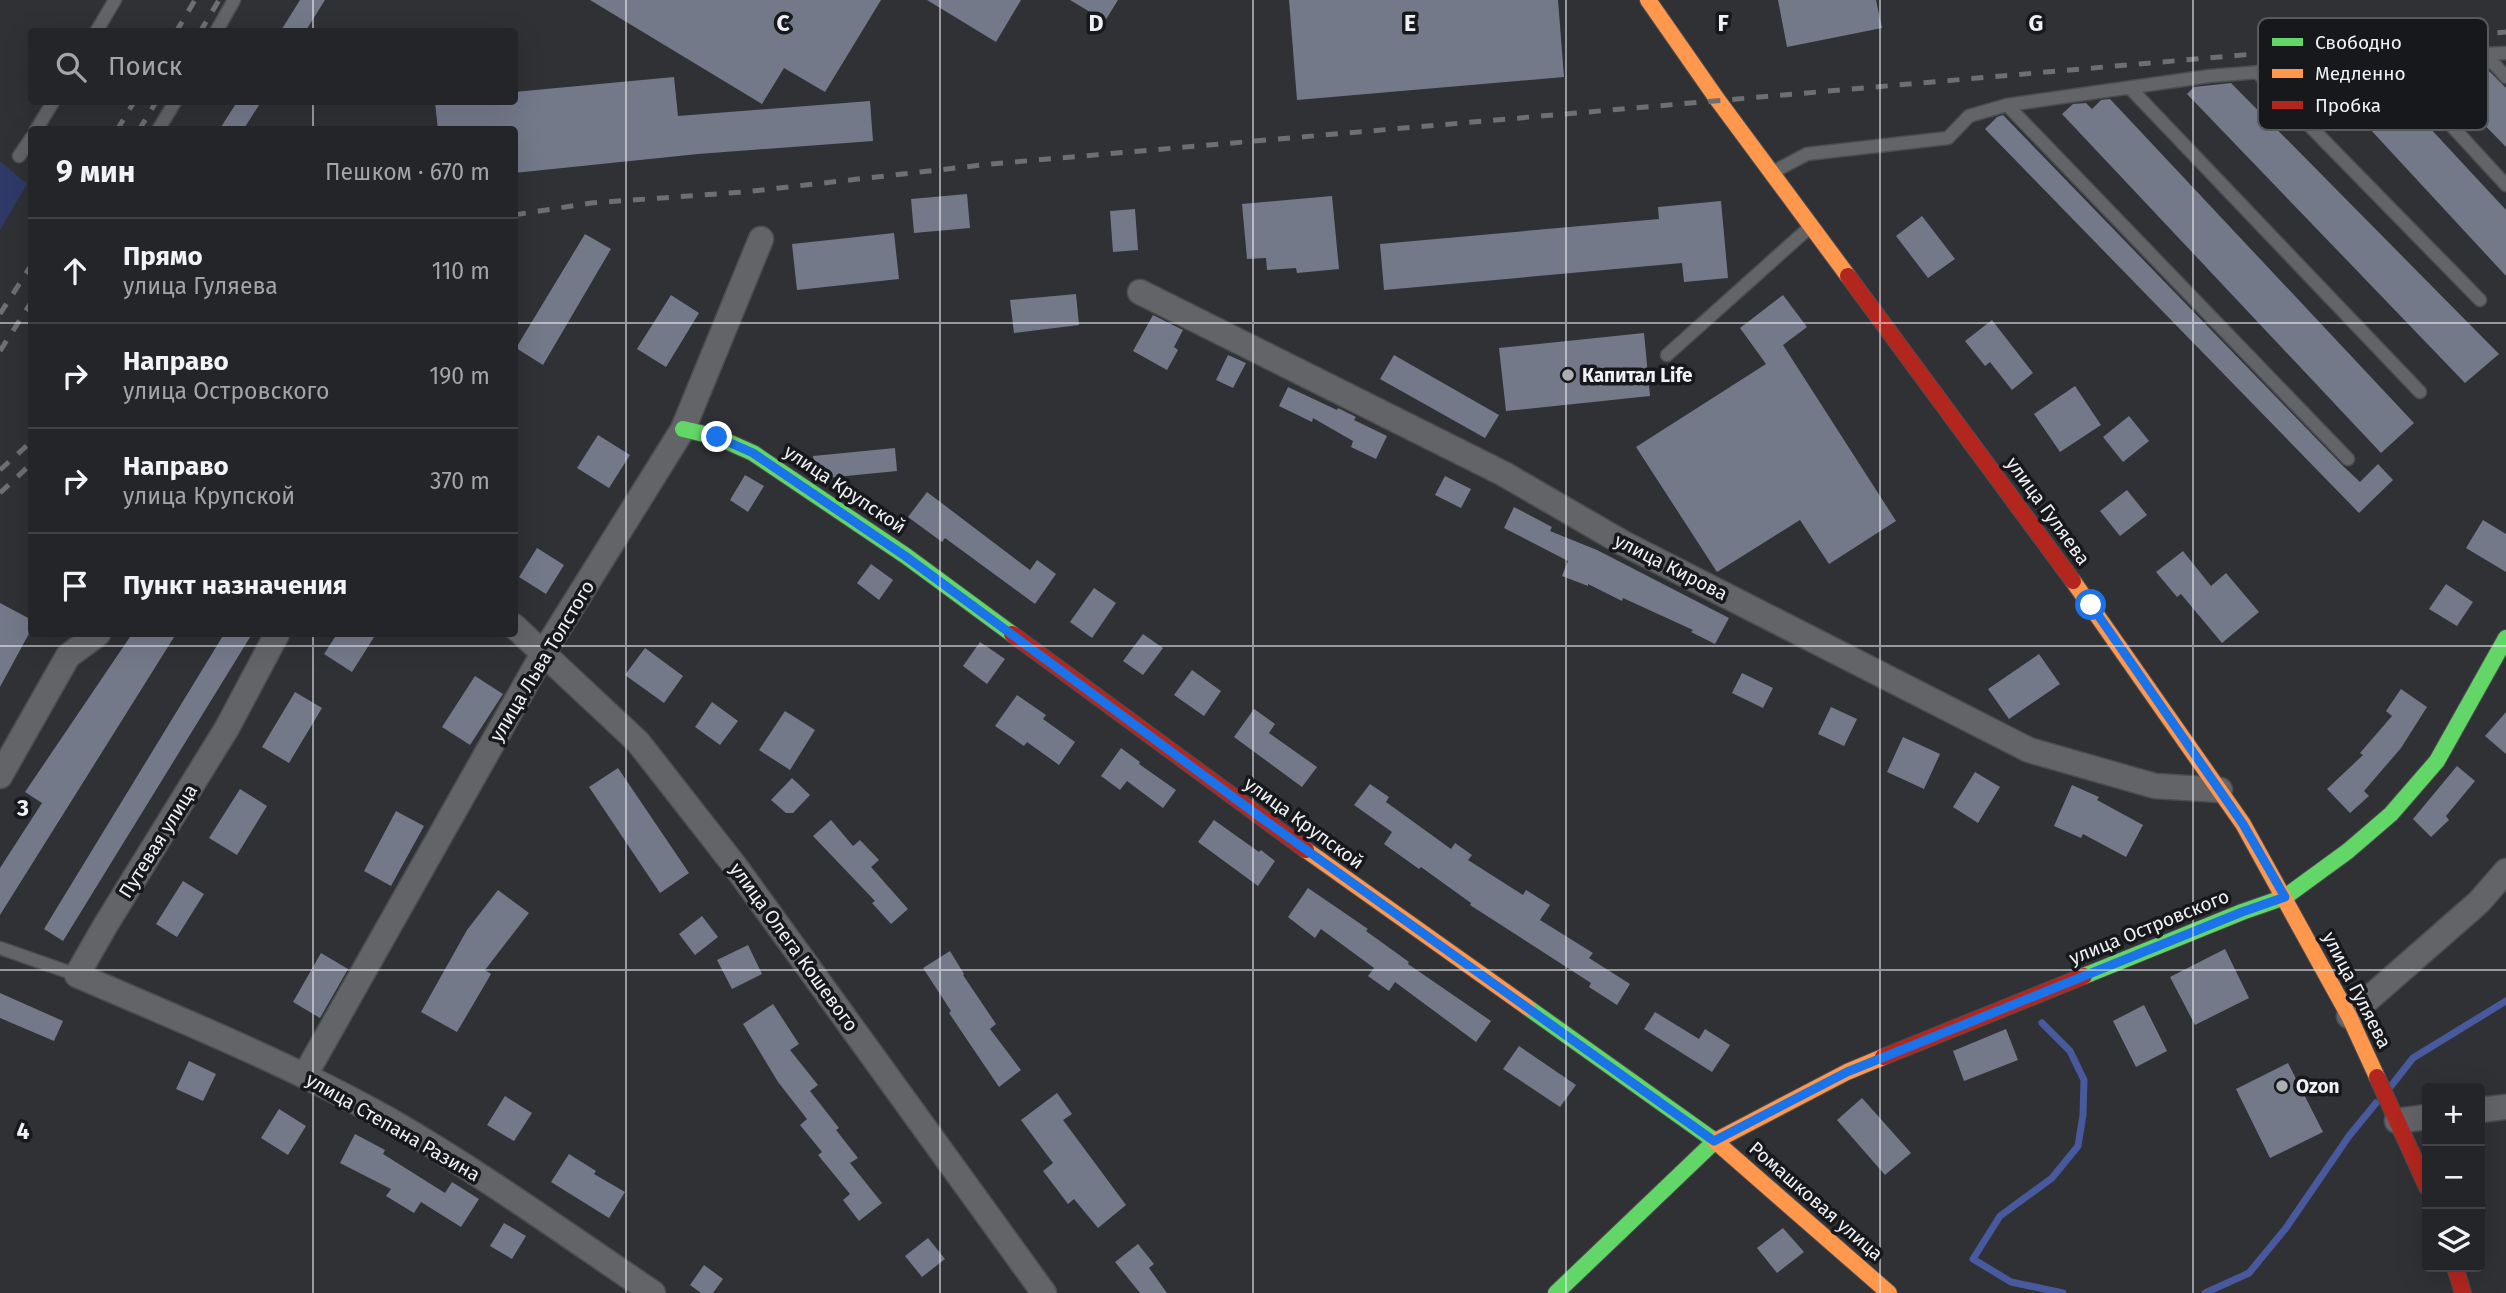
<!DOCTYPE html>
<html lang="ru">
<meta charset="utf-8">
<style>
:root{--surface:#232528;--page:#2b2d30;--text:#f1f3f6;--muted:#a3a5a8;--line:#404245}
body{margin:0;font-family:"Fira Sans",sans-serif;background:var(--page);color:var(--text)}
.controls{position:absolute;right:21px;bottom:21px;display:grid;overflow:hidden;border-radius:7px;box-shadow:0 7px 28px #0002}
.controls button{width:63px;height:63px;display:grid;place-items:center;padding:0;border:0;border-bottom:2px solid var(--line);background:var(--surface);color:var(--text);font:35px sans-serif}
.stop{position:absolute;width:21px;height:21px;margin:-16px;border:5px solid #1a73e8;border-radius:50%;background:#fff}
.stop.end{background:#1a73e8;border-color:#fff;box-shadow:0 2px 7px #0008}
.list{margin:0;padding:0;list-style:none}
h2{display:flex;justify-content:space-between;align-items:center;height:91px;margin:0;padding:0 28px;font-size:30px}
h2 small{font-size:23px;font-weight:400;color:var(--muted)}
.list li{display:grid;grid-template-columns:46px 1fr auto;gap:21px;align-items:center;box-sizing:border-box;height:105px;padding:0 28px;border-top:2px solid var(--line)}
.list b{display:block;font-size:26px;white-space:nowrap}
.list p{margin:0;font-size:23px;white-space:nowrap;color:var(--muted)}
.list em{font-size:23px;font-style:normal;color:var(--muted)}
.icon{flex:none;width:38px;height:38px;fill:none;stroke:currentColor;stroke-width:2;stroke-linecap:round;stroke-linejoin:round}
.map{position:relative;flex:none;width:2506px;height:1293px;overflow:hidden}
.search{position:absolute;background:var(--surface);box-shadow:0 7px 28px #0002;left:28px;top:28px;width:490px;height:77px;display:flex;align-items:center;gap:18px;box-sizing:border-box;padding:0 24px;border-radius:7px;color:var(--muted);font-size:26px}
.panel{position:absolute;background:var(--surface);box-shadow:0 7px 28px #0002;left:28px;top:126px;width:490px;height:511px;border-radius:7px}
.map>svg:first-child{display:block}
.green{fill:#2f3a68}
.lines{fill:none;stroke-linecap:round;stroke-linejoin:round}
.stream{stroke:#48599d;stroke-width:7}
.building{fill:#74798a}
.lane-casing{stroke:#4c4d50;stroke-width:15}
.street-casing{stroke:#4c4d50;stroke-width:27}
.fast-casing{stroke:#4c4d50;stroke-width:18}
.slow-casing{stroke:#4c4d50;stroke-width:18}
.jam-casing{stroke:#4c4d50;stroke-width:18}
.lane{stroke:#636467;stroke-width:12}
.street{stroke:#636467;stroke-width:24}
.fast{stroke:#63d668;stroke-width:16}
.slow{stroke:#ff974d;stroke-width:16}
.jam{stroke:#b3261e;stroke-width:16}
.rail{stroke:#6e6f71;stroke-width:5;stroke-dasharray:12 12;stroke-linecap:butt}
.route{stroke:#1a73e8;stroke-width:9}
.grid{fill:none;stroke:#f0f1f6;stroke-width:2;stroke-opacity:0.55}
.poi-dot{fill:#acaeb2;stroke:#17181b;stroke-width:2.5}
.labels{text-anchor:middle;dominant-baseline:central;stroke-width:7;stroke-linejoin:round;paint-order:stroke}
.poi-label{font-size:19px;font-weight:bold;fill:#f0f1f6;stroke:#17181b;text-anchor:start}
.street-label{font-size:19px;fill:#f0f1f6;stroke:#17181b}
.key{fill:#17181b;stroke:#58595d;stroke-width:2}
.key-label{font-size:19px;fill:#f0f1f6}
.grid-label{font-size:23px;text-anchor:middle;font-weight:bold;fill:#f0f1f6;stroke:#17181b;stroke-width:7;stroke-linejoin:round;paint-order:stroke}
</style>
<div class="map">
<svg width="2506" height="1293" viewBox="0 0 2506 1293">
<rect width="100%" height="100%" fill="#2f3135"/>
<path class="green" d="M0,161l27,23 -27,46z"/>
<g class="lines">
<path class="stream" d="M2042,1023l28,28 14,29 -1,35 -5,31 -26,32 -52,38 -27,43 38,23 52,11
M2391,1086l22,-28 93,-57
M2205,1293l44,-20 37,-45 63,-92 27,-33"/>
</g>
<path class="building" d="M300,0h25l-20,32h-25z
M590,0h291l-56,92 -41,-24 -22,36z
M927,0h94l-25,42z
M1070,0h48l-13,21z
M1289,0h269l6,77 -267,23z
M1778,0h98l6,28 -95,19z
M2481,63l25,25v59l-69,-71 10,-10 5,-1 8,9 11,-10z
M2377,71l129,139v66l-174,-188 13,-13 10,11 14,-14z
M674,77l4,39 192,-15 3,40 -175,13 -184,19v-43h-76l-3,-28h79v-10z
M2231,83l268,271 -34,29 -278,-289 7,-7z
M2110,99l304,324 -33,30 -319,-339 11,-10 13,-1 6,6 9,-9z
M237,102h24l-18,28h-24z
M2003,115l339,350 18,17 18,-18 15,16 -34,33 -374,-384 12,-12z
M967,194l3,34 -56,5 -3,-34z
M1332,196l7,73 -42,4 -1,-5 -29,2 -1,-12 -19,1 -5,-55z
M1721,201l7,77 -44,4 -2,-19 -298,27 -4,-46 279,-25 -1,-12z
M1135,209l3,41 -25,2 -3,-41z
M1922,216l33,43 -27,19 -32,-42z
M894,233l5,46 -102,11 -5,-46z
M585,234l26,15 -68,116 -27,-17z
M1076,294l3,31 -65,8 -4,-33z
M671,295l28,18 -33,54 -29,-18z
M1783,295l24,32 -24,18 113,176 -67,43 -29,-44 -83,52 -81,-125 130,-83 -26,-36z
M1153,315l30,15 -9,17 4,3 -11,20 -34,-19z
M1992,320l41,53 -21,17 -22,-28 -5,4 -20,-25z
M1644,333l6,63 -144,15 -7,-63z
M1228,355l18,8 -13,25 -17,-8z
M1394,355l105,60 -14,23 -105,-59z
M2075,386l26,39 -41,27 -26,-38z
M1288,387l49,23 1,-2 18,9 -2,3 33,16 -11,23 -25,-12 2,-6 -40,-23 -1,4 -33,-16z
M2129,416l20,25 -26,21 -20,-25z
M598,435l32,20 -21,33 -32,-20z
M895,448l2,23 -71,7 -11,-8 -2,-14z
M745,475l19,11 -16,26 -18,-12z
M1445,476l26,13 -10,19 -26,-13z
M2127,490l20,25 -27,21 -20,-25z
M927,492l103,78 7,-10 19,14 -21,30 -90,-66 -3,4 -34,-25z
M1514,507l38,20 -2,4 47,19 132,68 -14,26 -24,-12 2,-2 -70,-32 -1,3 -34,-17v2l-26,-10 6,-15 -64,-33z
M2483,520l23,14v38l-40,-24z
M537,548l27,17 -18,29 -27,-17z
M2183,551l28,35 15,-13 33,39 -37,31 -41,-49 -4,3 -21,-25z
M871,564l22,16 -14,20 -22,-17z
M2446,584l27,18 -16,24 -28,-17z
M1094,588l22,15 -24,35 -22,-16z
M0,603l32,17v8l-32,59z
M132,634h44l-176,281v-47l42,-65 -17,-11z
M224,634h28l-189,307 -19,-12z
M337,634h39l-24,38 -28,-18z
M1143,634l20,14 -20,27 -20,-14z
M980,642l25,17 -18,25 -24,-18z
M645,648l38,28 -19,27 -39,-28z
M2039,654l21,30 -51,35 -21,-30z
M1192,670l29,21 -17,25 -30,-21z
M1742,673l31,15 -10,20 -31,-15z
M475,676l28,18 -33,51 -28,-18z
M2401,689l26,18 -26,41 -37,43 5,5 -19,17 -23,-24 36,-34 -3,-2 32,-37 -6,-5z
M295,692l27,16 -33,55 -27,-16z
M1017,695l29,20 -3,4 32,23 -16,23 -32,-23 -3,4 -29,-20z
M712,702l26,19 -18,24 -25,-18z
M1831,707l26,12 -13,27 -26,-12z
M1254,709l21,15 -6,9 48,34 -15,20 -68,-50z
M785,711l30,19 -25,40 -31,-20z
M2506,712v42l-21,-18z
M1903,737l37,17 -16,35 -37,-17z
M1121,748l19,14 -1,2 37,26 -13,18 -36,-27 -7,9 -19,-14z
M2457,766l18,15 -29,35 3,4 -18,17 -18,-18z
M618,768l71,105 -29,20 -71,-106z
M1975,772l25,15 -22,36 -25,-16z
M792,778l18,17 -17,18h-7l-15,-13z
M1370,784l19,13 -3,5 65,47 4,-6 17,12 -4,5 55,35 3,-5 24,15 -10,15 53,33 -4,5 41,26 -13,21 -28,-18 2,-4 -121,-78 1,-2 -50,-36 -2,2 -35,-25 8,-12 -38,-27z
M2072,785l27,12 -2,3 46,25 -17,32 -43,-23 -2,4 -27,-12z
M240,789l27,17 -30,49 -28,-17z
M396,811l28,15 -33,60 -27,-15z
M831,820l22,26 7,-6 19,20 -8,7 37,42 -17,15 -19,-21 3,-2 -62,-65z
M1214,820l45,32 2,-2 14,11 -17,25 -60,-44z
M183,881l21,13 -27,43 -21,-13z
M1308,888l60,41 -2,2 43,31 -1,2 83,57 -15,21 -81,-60 -6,9 -21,-15 6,-8 -53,-39 -6,9 -27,-21z
M498,890l31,23 -44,57 6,4 -34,58 -36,-20 46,-82z
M702,916l16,21 -23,18 -16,-21z
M748,945l14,29 -30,15 -15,-29z
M2225,949l24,49 -54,27 -25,-48z
M950,951l14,23 -1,1 33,49 -6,5 31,41 -22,17 -50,-74 2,-2 -28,-43z
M321,953l27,16 -28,49 -27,-16z
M0,993l63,28 -9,20 -54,-23z
M773,1004l26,40 -9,6 28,35 -8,6 29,37 -3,2 22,28 -8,5 32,40 -23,18 -16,-21 7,-6 -32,-39 4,-3 -22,-27 7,-6 -29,-37 -35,-58z
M2144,1005l23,46 -31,16 -23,-46z
M1655,1012l44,27 6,-10 25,16 -18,27 -68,-43z
M2006,1029l12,31 -54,21 -11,-30z
M1519,1046l57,39 -16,22 -57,-38z
M189,1061l27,13 -13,27 -27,-12z
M2288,1063l35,69 -53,26 -34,-69z
M1057,1093l15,21 -9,6 63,85 -28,23 -24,-29 -6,5 -25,-33 10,-8 -32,-43z
M505,1096l27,17 -18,28 -27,-16z
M1862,1098l49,55 -26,22 -48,-55z
M279,1109l27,17 -18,29 -27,-17z
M355,1134l30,16 -2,4 62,39 7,-11 27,17 -18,28 -40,-25 -7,11 -28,-17 5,-7 -51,-26z
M569,1154l27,17 -2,3 31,18 -16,26 -58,-36z
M504,1223l22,13 -14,23 -22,-13z
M1783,1228l21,24 -27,21 -20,-25z
M928,1238l17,21 -23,18 -17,-21z
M1138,1244l16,20 -5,4 18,25h-27l-25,-31z
M704,1265l19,14 -10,14h-12l-11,-8z"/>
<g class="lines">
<g class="lane-casing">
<path id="lane" d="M96,32l19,-32
M216,32l18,-32
M2485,54l21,-1
M2392,61l114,124
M2257,72l223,228
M2130,88l290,304
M2007,105l341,354
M36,130l17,-28
M158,130l17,-28
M19,156l13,-19
M1773,172l34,-18 141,-16 21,-22 38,-11 203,-29 275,-22 21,23
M1667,355l143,-128
M0,948l77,27"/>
</g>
<g class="street-casing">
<path id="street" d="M1140,292l364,182 119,69 406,207 126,36 65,4
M514,626l124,116 97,124 309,427
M277,634l-50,94 -122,198 -28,49c106,46 213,89 314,146 90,52 176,114 262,172
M0,776l68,-120 30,-22
M2349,1016l130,-114 27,-31
M305,1075l239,-423 139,-223 78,-190
M2480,1110l26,-3
M2397,1121l30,-4"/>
</g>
<g class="fast-casing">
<path id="fast" d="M683,429l34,8 36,16 153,103 106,78
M2084,976l158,-64 43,-15 63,-46 43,-37 46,-53 69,-123
M1527,1007l188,134 -159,152"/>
</g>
<g class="slow-casing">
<path id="slow" d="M1648,0l69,99 131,177
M2073,581l170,243 106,192 28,61
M1306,850l221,157
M1883,1057l-36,15 -132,69 174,152"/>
</g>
<g class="jam-casing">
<path id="jam" d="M1848,276l225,305
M1012,634l294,216
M1883,1057l201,-81
M2377,1077l50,110
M2455,1267l8,26"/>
</g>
<use href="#lane" class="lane"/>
<use href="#street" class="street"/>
<use href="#fast" class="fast"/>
<use href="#slow" class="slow"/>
<use href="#jam" class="jam"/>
<path class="rail" d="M176,32l19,-32
M200,32l19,-32
M117,130l17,-28
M139,130l17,-28
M514,215l77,-12 153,-11 247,-28 1515,-132
M0,314l32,-50
M0,351l32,-50
M0,470l32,-29
M0,493l32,-30"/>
</g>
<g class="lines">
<path class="route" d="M717,437l36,16 152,103 358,263 451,322 133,-69 395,-160 43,-15 -42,-73 -152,-219"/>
</g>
<path class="grid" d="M313,0v32M626,0v1293M940,0v1293M1253,0v1293M1566,0v1293M1880,0v1293M2193,0v1293M313,102v28M0,323h32M514,323h1992M313,634v659M0,646h2506M0,970h2506"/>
<g class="poi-dot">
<circle cx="1568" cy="375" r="7"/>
<circle cx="2282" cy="1086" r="7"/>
</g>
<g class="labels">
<g class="poi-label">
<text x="1582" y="375">Капитал Life</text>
<text x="2296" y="1086">Ozon</text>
</g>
<g class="street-label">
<text transform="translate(845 489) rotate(34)">улица Крупской</text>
<text transform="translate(2048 511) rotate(54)">улица Гуляева</text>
<text transform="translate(1671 567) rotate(27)">улица Кирова</text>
<text transform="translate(542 661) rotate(-59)">улица Льва Толстого</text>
<text transform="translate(1304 823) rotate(36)">улица Крупской</text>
<text transform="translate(158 841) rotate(-58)">Путевая улица</text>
<text transform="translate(2149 927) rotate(-22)">улица Островского</text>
<text transform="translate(794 947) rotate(54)">улица Олега Кошевого</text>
<text transform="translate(2357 990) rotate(63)">улица Гуляева</text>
<text transform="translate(393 1127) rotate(30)">улица Степана Разина</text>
<text transform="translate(1816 1201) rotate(41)">Ромашковая улица</text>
</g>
</g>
<rect x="2258" y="18" width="230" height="112" rx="10" class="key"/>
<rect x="2272" y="38" width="31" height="8" fill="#63d668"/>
<rect x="2272" y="69" width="31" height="9" fill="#ff974d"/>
<rect x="2272" y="101" width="31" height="8" fill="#b3261e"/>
<g class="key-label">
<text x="2315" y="49">Свободно</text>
<text x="2315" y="80">Медленно</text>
<text x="2315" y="112">Пробка</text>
</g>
<g class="grid-label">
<text x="783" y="31">C</text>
<text x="1096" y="31">D</text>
<text x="1410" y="31">E</text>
<text x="1723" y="31">F</text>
<text x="2036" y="31">G</text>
<text x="23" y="816">3</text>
<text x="23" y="1139">4</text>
</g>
</svg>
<div class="controls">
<button>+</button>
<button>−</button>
<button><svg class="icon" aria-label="layers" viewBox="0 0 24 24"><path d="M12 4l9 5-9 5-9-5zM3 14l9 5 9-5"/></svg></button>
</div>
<div class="stop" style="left:2091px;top:605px"></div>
<div class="stop end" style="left:717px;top:437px"></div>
<div class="search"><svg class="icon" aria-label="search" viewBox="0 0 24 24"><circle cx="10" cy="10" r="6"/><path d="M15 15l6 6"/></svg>Поиск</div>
<section class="panel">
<h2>9 мин<small>Пешком · 670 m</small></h2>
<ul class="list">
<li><svg class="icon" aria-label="ahead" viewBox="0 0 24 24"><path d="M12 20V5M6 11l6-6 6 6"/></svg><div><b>Прямо</b><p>улица Гуляева</p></div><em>110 m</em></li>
<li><svg class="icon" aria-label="right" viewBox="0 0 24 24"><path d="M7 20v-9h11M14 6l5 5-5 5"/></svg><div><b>Направо</b><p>улица Островского</p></div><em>190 m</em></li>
<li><svg class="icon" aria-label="right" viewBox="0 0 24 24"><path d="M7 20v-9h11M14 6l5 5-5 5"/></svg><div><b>Направо</b><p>улица Крупской</p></div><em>370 m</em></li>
<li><svg class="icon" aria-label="arrive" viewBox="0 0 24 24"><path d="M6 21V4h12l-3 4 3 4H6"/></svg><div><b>Пункт назначения</b></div></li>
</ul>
</section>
</div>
